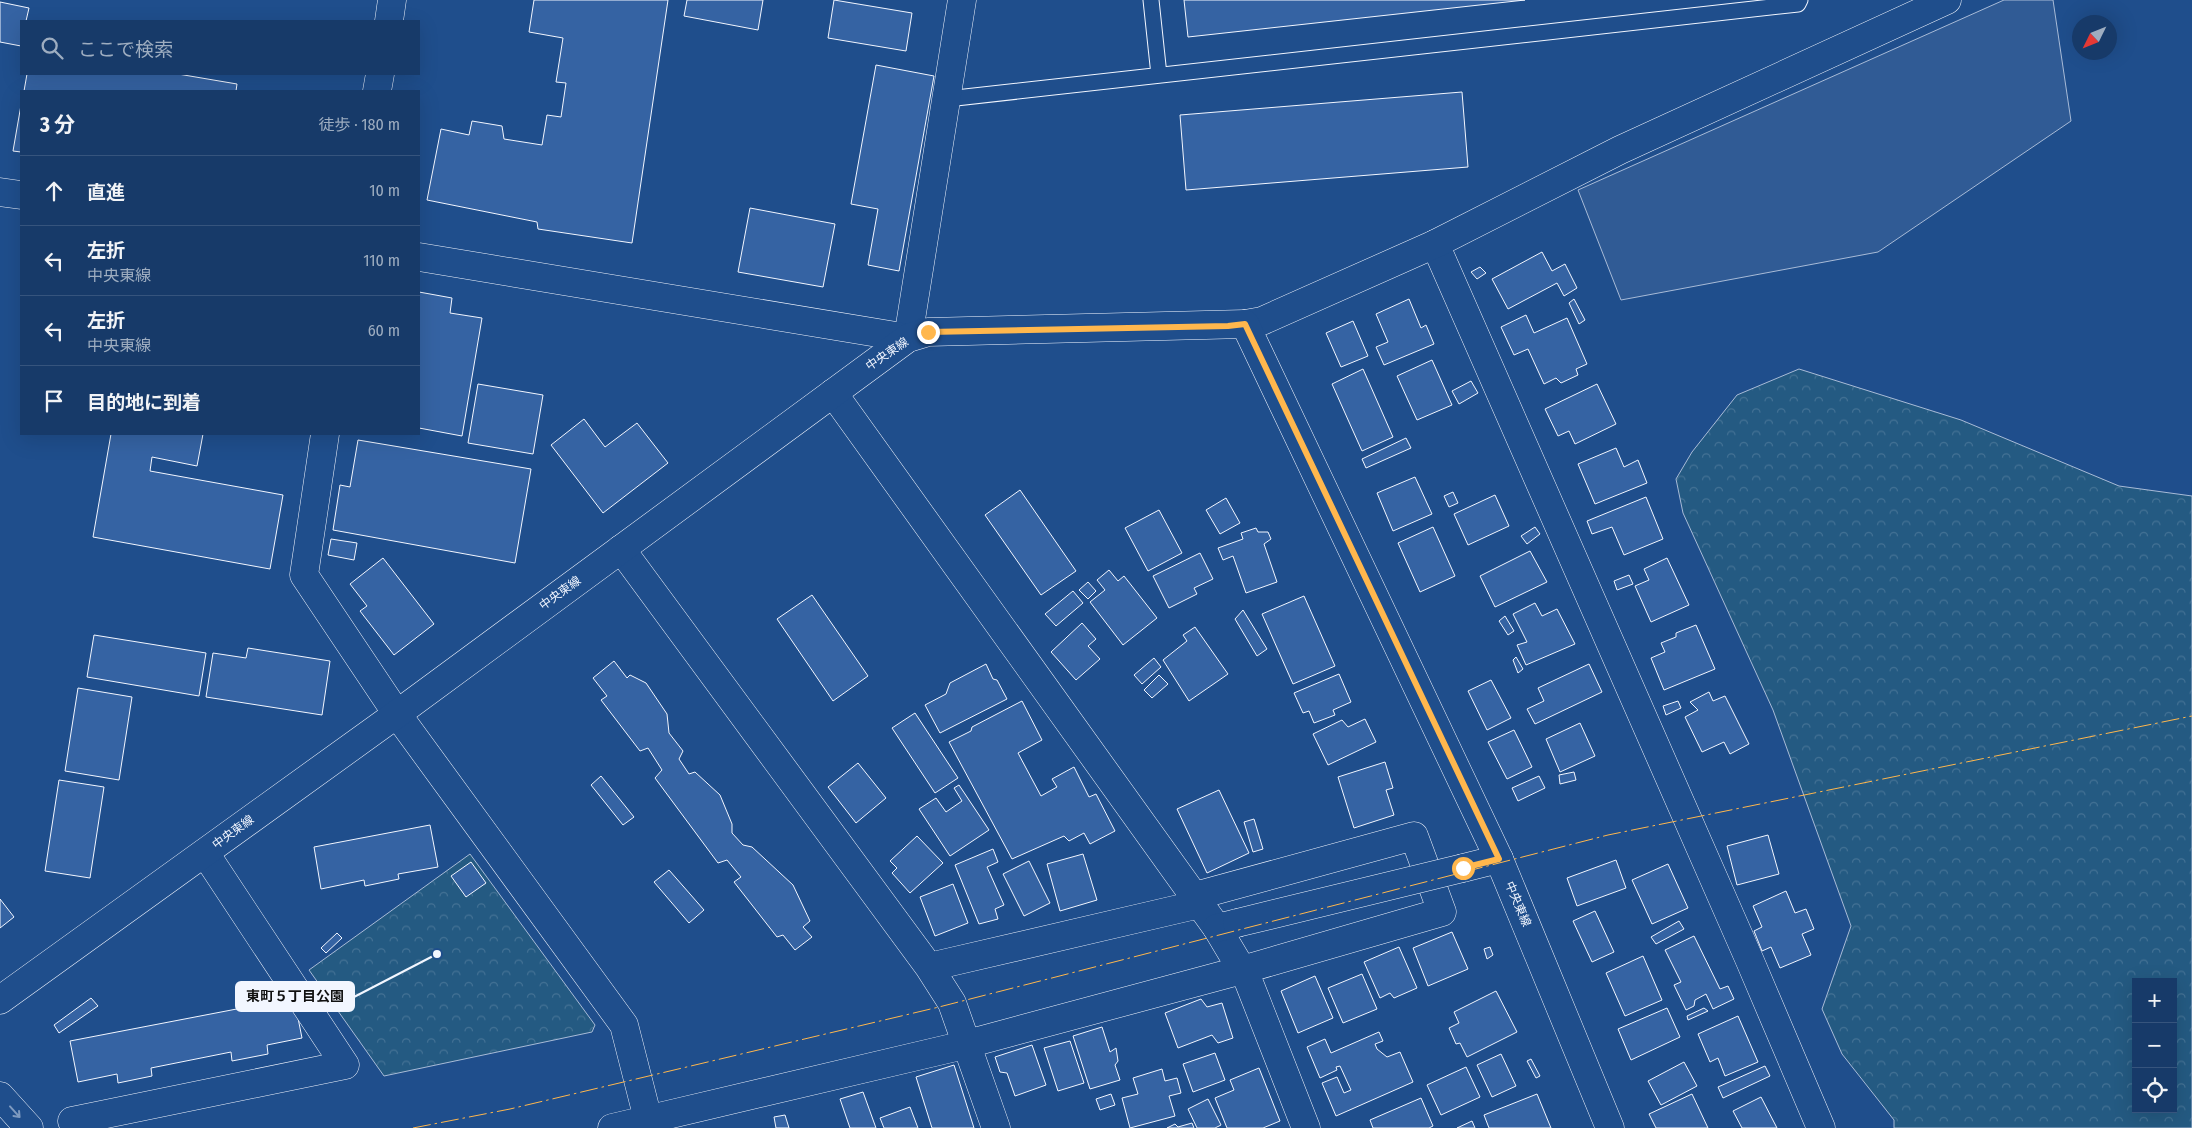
<!DOCTYPE html>
<html lang="ja">
<meta charset="utf-8">
<style>
:root{--surface:#173a69;--page:#244571;--text:#f1f3f6;--muted:#9eadc0;--line:#36547d}
body{margin:0;font-family:"Fira Sans Condensed","Noto Sans JP",sans-serif;background:var(--page);color:var(--text)}
.controls{position:absolute;right:15px;bottom:15px;display:grid;overflow:hidden;border-radius:0px;box-shadow:0 5px 20px #0002}
.controls button{width:45px;height:45px;display:grid;place-items:center;padding:0;border:0;border-bottom:1px solid var(--line);background:var(--surface);color:var(--text);font:25px sans-serif}
.compass{position:absolute;left:2072px;top:15px;width:45px;height:45px;border-radius:50%;background:var(--surface);box-shadow:0 5px 20px #0002;rotate:227deg}
.stop{position:absolute;width:15px;height:15px;margin:-11px;border:4px solid #ffb74d;border-radius:50%;background:#fff}
.stop.end{background:#ffb74d;border-color:#fff;box-shadow:0 1px 5px #0008}
.list{margin:0;padding:0;list-style:none}
h2{display:flex;justify-content:space-between;align-items:center;height:65px;margin:0;padding:0 20px;font-size:21px}
h2 small{font-size:16px;font-weight:400;color:var(--muted)}
.list li{display:grid;grid-template-columns:32px 1fr auto;gap:15px;align-items:center;box-sizing:border-box;height:70px;padding:0 20px;border-top:1px solid var(--line)}
.list b{display:block;font-size:19px;white-space:nowrap}
.list p{margin:0;font-size:16px;white-space:nowrap;color:var(--muted)}
.list em{font-size:16px;font-style:normal;color:var(--muted)}
.icon{flex:none;width:28px;height:28px;fill:none;stroke:currentColor;stroke-width:2;stroke-linecap:round;stroke-linejoin:round}
.map{position:relative;flex:none;width:2192px;height:1128px;overflow:hidden}
.search{position:absolute;background:var(--surface);box-shadow:0 5px 20px #0002;left:20px;top:20px;width:400px;height:55px;display:flex;align-items:center;gap:12px;box-sizing:border-box;padding:0 18px;border-radius:0px;color:var(--muted);font-size:19px}
.panel{position:absolute;background:var(--surface);box-shadow:0 5px 20px #0002;left:20px;top:90px;width:400px;height:345px;border-radius:0px}
.map>svg:first-child{display:block}
.forest{fill:url(#forest-crowns);stroke:#a8bbd7;fill-rule:evenodd}
.parking{fill:#305b95;stroke:#a8bbd7}
.building{fill:#3563a3;stroke:#f2f6ff}
.lines{fill:none;stroke-linecap:round;stroke-linejoin:round}
.service-casing{stroke:#f2f6ff;stroke-width:17}
.minor-casing{stroke:#f2f6ff;stroke-width:29}
.tertiary-casing{stroke:#f2f6ff;stroke-width:29}
.secondary-casing{stroke:#f2f6ff;stroke-width:29}
.trunk-casing{stroke:#f2f6ff;stroke-width:29}
.service{stroke:#1f4e8c;stroke-width:15}
.minor{stroke:#1f4e8c;stroke-width:28}
.tertiary{stroke:#1f4e8c;stroke-width:28}
.secondary{stroke:#1f4e8c;stroke-width:28}
.trunk{stroke:#1f4e8c;stroke-width:28}
.tertiary-bridge-casing{stroke:#f2f6ff;stroke-width:29;stroke-linecap:butt}
.tertiary-bridge{stroke:#1f4e8c;stroke-width:28}
.power{stroke:#ffb74d;stroke-width:1;stroke-dasharray:18 4 2.5 4;stroke-linecap:butt}
.oneway{stroke:#7e9ac0}
.route{stroke:#ffb74d;stroke-width:6}
.labels{text-anchor:middle;dominant-baseline:central;stroke-width:4;stroke-linejoin:round;paint-order:stroke}
.street-label{font-size:12px;fill:#f2f6ff;stroke:#1f4e8c}
.leader{fill:none;stroke:#f2f6ff;stroke-width:2}
.callout-dot{fill:#f2f6ff;stroke:#1f4e8c;stroke-width:2}
.callout{fill:#f2f6ff;stroke:#f2f6ff;stroke-width:2}
.callout-label{font-size:14px;text-anchor:middle;font-weight:bold;fill:#111}
</style>
<div class="map">
<svg width="2192" height="1128" viewBox="0 0 2192 1128">
<defs>
<pattern id="forest-crowns" width="20" height="18" patternUnits="userSpaceOnUse" patternTransform="scale(1.25)"><rect width="20" height="18" fill="#245a82"/><path d="M2 6a3 3 0 1 1 6 0M12 15a3 3 0 1 1 6 0" fill="none" stroke="#447295"/></pattern>
</defs>
<rect width="100%" height="100%" fill="#1f4e8c"/>
<path class="forest" d="M1799,369l162,51 158,66 73,10v632h-298v-8l-52,-66 -20,-45 29,-83 -78,-216 -90,-197 -7,-34 16,-27 45,-57zM2136,982h37v127h-37z
M470,854l125,171 -3,7 -208,44 -75,-106z"/>
<path class="parking" d="M2004,0h49l18,121 -193,131 -257,48 -43,-110z"/>
<path class="building" d="M534,0h134l-36,243 -94,-14 -1,-7 -110,-22 14,-71 28,6 3,-14 30,5 2,13 38,6 5,-30 14,2 5,-34 -10,-1 7,-44 -34,-6z
M687,0h76l-5,30 -74,-14z
M834,0l78,13 -6,38 -78,-13z
M1184,0h341l-337,37z
M0,2l29,6 -3,13h-5v25l-21,-4z
M876,65l58,11 -35,195 -31,-6 10,-56 -27,-5z
M27,74h151l59,10 -1,7h-212z
M1462,92l6,75 -282,23 -6,-75z
M21,105v47l-8,-1z
M750,208l85,16 -12,63 -85,-15z
M1542,252l10,19 13,-7 12,24 -13,8 -7,-13 -49,26 -16,-30z
M1480,267l6,6 -9,6 -6,-7z
M419,292l33,6 -2,15 32,5 -20,118 -43,-8z
M1409,299l12,29 5,-3 8,19 -50,21 -8,-18 12,-5 -12,-28z
M1574,299l11,21 -6,4 -10,-21z
M1526,315l8,18 33,-15 20,46 -11,5 2,6 -17,8 -5,-5 -12,6 -16,-35 -14,6 -13,-28z
M1353,321l15,35 -27,11 -15,-34z
M1432,360l20,45 -35,15 -20,-44z
M1363,369l30,68 -31,14 -30,-67z
M1471,381l7,12 -19,11 -7,-13z
M478,384l65,11 -10,59 -65,-11z
M1597,384l19,40 -41,20 -6,-13 -11,5 -13,-27z
M584,419l21,28 32,-24 31,40 -65,50 -52,-68z
M111,434h92l-6,32 -45,-9 -2,14 133,24 -13,74 -177,-32z
M1406,438l5,10 -45,20 -4,-9z
M358,440l173,29 -16,94 -182,-33 7,-45 10,2z
M1616,448l8,19 14,-7 9,23 -52,21 -17,-40z
M1415,477l17,37 -39,17 -16,-38z
M1020,490l56,81 -35,24 -56,-80z
M1453,492l5,11 -9,4 -5,-11z
M1495,495l14,31 -41,19 -14,-31z
M1646,497l17,42 -39,16 -12,-28 -20,7 -5,-13z
M1226,498l14,25 -20,11 -14,-24z
M1159,510l23,43 -34,18 -23,-43z
M1433,527l22,49 -35,16 -22,-49z
M1535,527l5,7 -13,10 -6,-8z
M1256,528l2,4h10l3,7 -7,5 13,38 -31,11 -13,-37 -10,4 -5,-12 25,-9 -2,-6z
M331,539l26,4 -3,17 -26,-5z
M1530,551l17,31 -52,25 -15,-31z
M1200,553l13,26 -19,9 3,6 -28,14 -16,-32z
M383,558l51,66 -40,31 -34,-44 7,-5 -17,-22z
M1667,558l22,47 -38,17 -16,-36 14,-6 -5,-11z
M1109,570l9,11 6,-5 33,42 -34,27 -33,-43 15,-12 -8,-10z
M1629,575l4,9 -16,6 -3,-9z
M1088,582l8,9 -8,8 -9,-9z
M1073,591l10,12 -27,23 -11,-12z
M812,595l56,81 -35,25 -56,-82z
M1304,596l31,70 -42,18 -31,-70z
M1535,603l7,13 15,-7 18,35 -49,21 -9,-20 10,-3 -14,-28z
M1243,610l24,39 -10,7 -22,-37z
M1505,616l9,15 -6,4 -9,-14z
M1082,623l14,16 -8,7 12,13 -24,21 -25,-28z
M1696,625l19,44 -51,21 -13,-32 14,-6 -4,-9 15,-6v-4z
M1195,627l33,47 -39,27 -26,-41 24,-19 -4,-6z
M94,635l112,18 -7,43 -112,-19z
M248,648l82,13 -8,54 -116,-18 7,-44 33,5z
M1516,657l7,12 -5,4 -5,-13z
M1154,658l7,9 -19,17 -8,-9z
M614,661l13,17 3,-3 16,8 21,31 2,19 14,18 -4,8 10,15 6,-2 25,23 12,29v9l11,12 9,2 41,38 17,36 -7,6 9,10 -17,13 -12,-15 -6,2 -43,-55 7,-5 -14,-17 -9,3 -63,-85 7,-8 -14,-22 -8,3 -39,-51 6,-4 -14,-18z
M986,664l7,15 4,1 10,19 -67,34 -15,-28 21,-11 4,-11z
M1589,664l13,28 -67,32 -8,-15 17,-8 -6,-13z
M1339,674l12,28 -18,8 2,5 -21,8 -5,-12 -6,2 -9,-20z
M1159,675l9,9 -16,14 -8,-8z
M1491,680l20,38 -24,12 -19,-39z
M78,688l54,9 -13,83 -54,-9z
M1709,692l4,9 12,-5 24,48 -19,10 -6,-12 -22,10 -17,-35 13,-7 -8,-8z
M1022,701l20,39 -24,13 23,43 16,-9 -5,-8 22,-12 15,30 7,-3 19,37 -25,13 -6,-11 -15,8 -5,-5 -52,23 -63,-117 22,-11 1,-4z
M1678,701l3,7 -15,7 -3,-9z
M915,713l43,65 -23,15 -43,-65z
M1365,719l11,23 -48,23 -15,-31 29,-14 6,7z
M1580,723l15,33 -35,16 -14,-33z
M1514,730l18,37 -25,12 -19,-37z
M1385,762l8,26 -7,2 8,25 -40,13 -16,-51z
M858,763l28,35 -30,25 -28,-36z
M1574,772l2,8 -16,4 -1,-9z
M601,776l33,41 -11,8 -32,-40z
M1539,776l6,12 -27,13 -6,-13z
M59,780l45,7 -14,91 -45,-7z
M959,785l30,45 -39,26 -31,-47 17,-11 10,14 16,-11 -8,-13z
M1219,790l30,63 -42,20 -30,-64z
M1254,819l9,30 -10,3 -9,-30z
M430,825l8,42 -40,7 1,5 -34,7 -1,-6 -43,9 -7,-42z
M1768,835l11,39 -42,11 -10,-39z
M917,836l26,27 -33,30 -18,-20 5,-5 -7,-7z
M993,849l5,13 -11,5 17,38 -9,4 3,10 -19,5 -24,-59z
M1083,854l14,46 -37,11 -13,-47z
M1616,860l10,28 -49,18 -10,-28z
M1029,861l21,42 -26,13 -21,-42z
M471,862l15,21 -20,14 -15,-21z
M1668,864l20,44 -36,16 -20,-44z
M669,870l35,40 -15,13 -35,-41z
M953,884l15,39 -33,13 -15,-39z
M1786,891l9,22 11,-4 8,20 -12,5 9,21 -31,13 -9,-21 -9,4 -8,-20 8,-4 -9,-21z
M0,899l14,18 -14,11z
M1595,911l19,41 -22,10 -19,-41z
M1679,921l5,8 -28,15 -5,-7z
M1452,932l16,37 -40,17 -15,-38z
M337,933l5,5 -16,15 -5,-5z
M1694,936l26,53 8,-3 6,13 -21,10 -7,-15 -11,6 -1,6 -8,4 -12,-25 7,-3 -16,-32z
M1399,947l18,41 -23,10 -4,-5 -10,5 -16,-36z
M1490,947l3,8 -6,4 -3,-10z
M1643,956l19,44 -37,16 -19,-43z
M1362,974l15,35 -34,14 -15,-35z
M1315,976l18,42 -35,15 -17,-42z
M1496,991l21,41 -50,25 -7,-14 -4,1 -7,-16 10,-5 -5,-11z
M91,998l7,8 -39,27 -5,-8z
M294,998l8,40 -35,7 1,9 -36,7 -1,-9 -80,16 1,8 -34,7 -1,-9 -39,8 -8,-41z
M1201,999l6,8 15,-4 11,35 -15,5 -6,-8 -34,13 -13,-35z
M1667,1008l13,29 -49,23 -13,-31z
M1704,1008l4,3 -20,9 -1,-4z
M1738,1016l20,46 -33,14 -7,-18 -8,4 -12,-28z
M1102,1027l8,25 6,-4 2,13 -3,4 5,15 -30,9 -17,-53z
M1379,1032l4,9 -8,3 2,5 10,8 13,-5 13,30 -77,34 -14,-33 15,-6 7,16 7,-3 -11,-24 -4,1 1,3 -17,8 -13,-31 18,-8 6,14z
M1070,1041l14,42 -26,8 -14,-43z
M1032,1045l14,40 -31,11 -8,-23 -7,-1 -5,-15z
M1215,1053l10,27 -32,12 -10,-28z
M1501,1054l15,32 -24,11 -15,-32z
M1531,1059l9,17 -4,2 -9,-17z
M1684,1062l13,24 -36,19 -13,-24z
M954,1065l20,63h-42l-16,-51z
M1765,1066l5,10 -47,22 -5,-11z
M1466,1067l14,30 -39,18 -14,-30z
M1259,1068l21,53 -17,7h-36l-12,-30 19,-8 -4,-10z
M1162,1069l3,12 12,-3 4,15 -12,3 6,20 -45,12 -8,-30 16,-4 -5,-16z
M863,1092l13,36h-26l-10,-29z
M1111,1094l4,11 -15,5 -4,-11z
M1537,1094l14,34h-62l-5,-13z
M1692,1094l16,34h-52l-7,-14z
M1761,1097l16,31h-35l-9,-17z
M1421,1098l12,28 -4,2h-56l-3,-8z
M1208,1099l13,26 -6,3h-18l-9,-19z
M910,1107l8,21h-34l-4,-10z
M785,1115l4,13h-13l-2,-11z
M1472,1121l3,7h-18z
M1192,1123l2,5h-27l8,-4 3,3z"/>
<g class="lines">
<g class="service-casing">
<path id="service" d="M1151,0l8,75
M947,99l851,-95 2,-4"/>
</g>
<g class="minor-casing">
<path id="minor" d="M389,21l3,-21
M377,91l3,-17
M1435,244l315,717 71,167
M908,338l54,-338
M833,393l384,535 31,52 58,148
M325,434l-21,141 93,139 227,311 24,94
M621,549l308,418 271,-63
M929,967l23,36 44,125
M72,1121l273,-56 -140,-212
M612,1128l344,-81 286,-77 200,-58 -28,-76 -219,60"/>
</g>
<g class="tertiary-casing">
<path id="tertiary" d="M0,192l21,3
M419,257l489,81
M1245,324l17,-3 173,-77 185,-94 327,-150
M1463,868l36,-9
M1217,928l20,-5"/>
</g>
<g class="secondary-casing">
<path id="secondary" d="M0,1000l397,-286 511,-376 20,-6 317,-8 254,535 111,269"/>
</g>
<g class="trunk-casing">
<path id="trunk" d="M0,1096l29,32"/>
</g>
<use href="#service" class="service"/>
<use href="#minor" class="minor"/>
<use href="#tertiary" class="tertiary"/>
<use href="#secondary" class="secondary"/>
<use href="#trunk" class="trunk"/>
<g class="tertiary-bridge-casing">
<path id="tertiary-bridge" d="M1237,923l226,-55"/>
</g>
<use href="#tertiary-bridge" class="tertiary-bridge"/>
<path class="power" d="M413,1128l97,-19 429,-102 669,-172 584,-119"/>
</g>
<defs><path id="oneway-shaft" d="M-6 0H5M1.5-3L5.5 0L1.5 3" fill="none" stroke-width="1.6" stroke-linecap="round" stroke-linejoin="round" transform="scale(1.25)"/></defs>
<use class="oneway" href="#oneway-shaft" transform="translate(15 1112) rotate(48)"/>
<g class="lines">
<path class="route" d="M928,332l300,-6 17,-2 254,535 -36,9"/>
</g>
<g class="labels">
<g class="street-label">
<text transform="translate(887 354) rotate(-34)">中央東線</text>
<text transform="translate(560 593) rotate(-36)">中央東線</text>
<text transform="translate(233 832) rotate(-36)">中央東線</text>
<text transform="translate(1518 904) rotate(67)">中央東線</text>
</g>
</g>
<path class="leader" d="M437 954L354 997"/>
<circle class="callout-dot" cx="437" cy="954" r="5"/>
<rect class="callout" x="236" y="982" width="118" height="29" rx="5"/>
<g class="callout-label">
<text x="295" y="1001">東町５丁目公園</text>
</g>
</svg>
<div class="controls">
<button>+</button>
<button>−</button>
<button><svg class="icon" aria-label="locate" viewBox="0 0 24 24"><circle cx="12" cy="12" r="6"/><path d="M12 2v4M12 18v4M2 12h4M18 12h4"/></svg></button>
</div>
<svg class="compass" viewBox="-18 -18 36 36"><path d="M0-13l5 13h-10z" fill="#e53935"/><path d="M0 13l5-13h-10z" fill="#9eadc0"/></svg>
<div class="stop" style="left:1463px;top:868px"></div>
<div class="stop end" style="left:928px;top:332px"></div>
<div class="search"><svg class="icon" aria-label="search" viewBox="0 0 24 24"><circle cx="10" cy="10" r="6"/><path d="M15 15l6 6"/></svg>ここで検索</div>
<section class="panel">
<h2>3 分<small>徒歩 · 180 m</small></h2>
<ul class="list">
<li><svg class="icon" aria-label="ahead" viewBox="0 0 24 24"><path d="M12 20V5M6 11l6-6 6 6"/></svg><div><b>直進</b></div><em>10 m</em></li>
<li><svg class="icon" aria-label="left" viewBox="0 0 24 24"><path d="M17 20v-9H6M10 6l-5 5 5 5"/></svg><div><b>左折</b><p>中央東線</p></div><em>110 m</em></li>
<li><svg class="icon" aria-label="left" viewBox="0 0 24 24"><path d="M17 20v-9H6M10 6l-5 5 5 5"/></svg><div><b>左折</b><p>中央東線</p></div><em>60 m</em></li>
<li><svg class="icon" aria-label="arrive" viewBox="0 0 24 24"><path d="M6 21V4h12l-3 4 3 4H6"/></svg><div><b>目的地に到着</b></div></li>
</ul>
</section>
</div>
